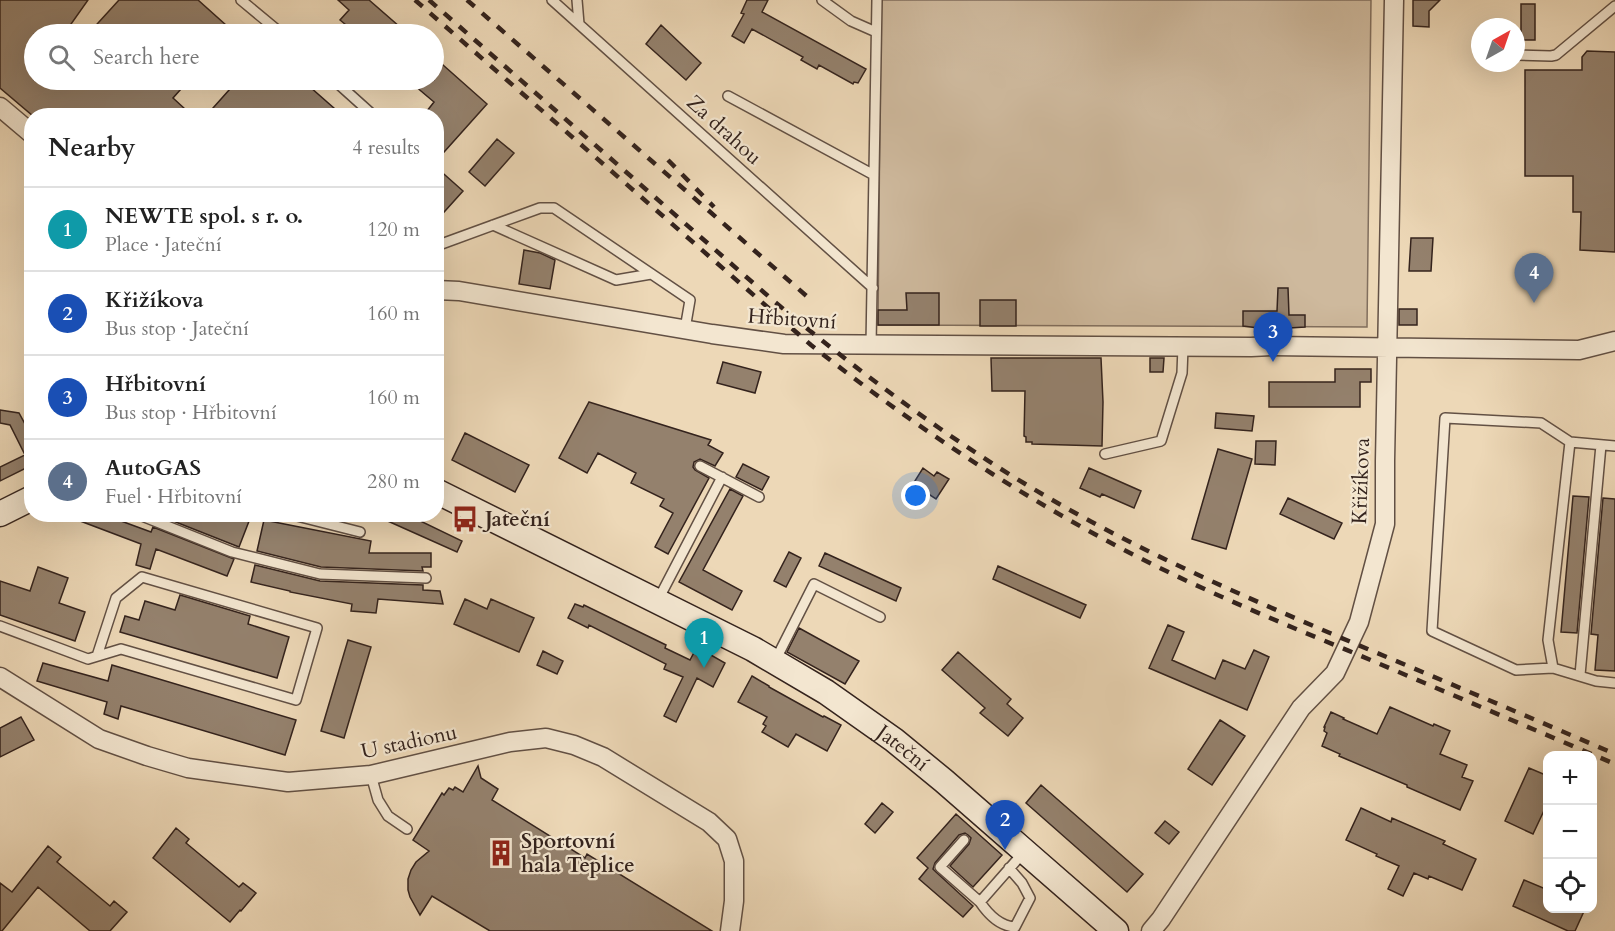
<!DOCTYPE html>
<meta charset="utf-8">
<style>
:root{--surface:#fff;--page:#f6f6f6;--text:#222;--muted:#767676;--line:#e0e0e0;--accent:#db2777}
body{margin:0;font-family:Cardo,serif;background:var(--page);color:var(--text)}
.controls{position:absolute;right:18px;bottom:18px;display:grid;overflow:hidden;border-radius:12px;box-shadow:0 6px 24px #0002}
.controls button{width:54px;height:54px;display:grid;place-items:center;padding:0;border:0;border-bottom:2px solid var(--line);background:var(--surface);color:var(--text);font:30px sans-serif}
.compass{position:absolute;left:1471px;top:18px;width:54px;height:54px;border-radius:50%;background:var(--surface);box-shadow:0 6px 24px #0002;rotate:40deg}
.you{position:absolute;left:916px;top:496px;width:21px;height:21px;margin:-15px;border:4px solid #fff;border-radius:50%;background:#1a73e8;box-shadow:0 0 0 9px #1a73e833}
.badge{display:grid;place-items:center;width:39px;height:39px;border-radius:50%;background:var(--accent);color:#fff;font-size:20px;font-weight:700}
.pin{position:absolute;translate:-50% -50px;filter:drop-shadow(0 2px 3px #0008)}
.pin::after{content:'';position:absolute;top:32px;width:21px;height:18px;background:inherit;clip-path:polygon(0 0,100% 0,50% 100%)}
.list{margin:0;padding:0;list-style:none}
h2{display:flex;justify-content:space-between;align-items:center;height:78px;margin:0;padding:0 24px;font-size:26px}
h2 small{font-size:20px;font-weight:400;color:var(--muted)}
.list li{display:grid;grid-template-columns:39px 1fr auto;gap:18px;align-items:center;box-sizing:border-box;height:84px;padding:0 24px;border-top:2px solid var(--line)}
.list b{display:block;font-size:22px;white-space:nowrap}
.list p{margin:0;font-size:20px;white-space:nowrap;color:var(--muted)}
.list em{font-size:20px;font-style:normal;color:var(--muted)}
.icon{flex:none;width:33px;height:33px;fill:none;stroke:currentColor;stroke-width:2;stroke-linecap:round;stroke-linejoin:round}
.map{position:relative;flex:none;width:1615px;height:931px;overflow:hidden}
.search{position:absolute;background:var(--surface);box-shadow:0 6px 24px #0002;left:24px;top:24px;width:420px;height:66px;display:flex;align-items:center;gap:15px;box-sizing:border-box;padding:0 21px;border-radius:33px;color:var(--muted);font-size:22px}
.panel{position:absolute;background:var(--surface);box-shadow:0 6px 24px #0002;left:24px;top:108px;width:420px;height:414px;border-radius:24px}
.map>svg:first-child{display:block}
.green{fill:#ceb99d;stroke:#816e5d;stroke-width:1.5}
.building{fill:#94816d;stroke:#34231d;stroke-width:1.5}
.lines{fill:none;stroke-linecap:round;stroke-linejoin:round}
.service-casing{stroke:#625044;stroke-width:12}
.minor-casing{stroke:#625044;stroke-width:21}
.secondary-casing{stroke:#34231d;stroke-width:27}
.service{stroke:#f3e6d0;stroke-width:9}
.minor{stroke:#f3e6d0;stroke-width:18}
.secondary{stroke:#f3e6d0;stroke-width:24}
.rail{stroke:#34231d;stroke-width:4.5;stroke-dasharray:10 10;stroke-linecap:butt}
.labels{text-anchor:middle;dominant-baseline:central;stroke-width:4.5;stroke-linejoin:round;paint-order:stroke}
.street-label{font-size:21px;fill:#34231d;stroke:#f3e6d0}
.poi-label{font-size:21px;font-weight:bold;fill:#34231d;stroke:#f3e6d0;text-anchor:start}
</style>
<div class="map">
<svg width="1615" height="931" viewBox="0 0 1615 931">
<rect width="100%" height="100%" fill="#edd8b7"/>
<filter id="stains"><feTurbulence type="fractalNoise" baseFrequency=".00333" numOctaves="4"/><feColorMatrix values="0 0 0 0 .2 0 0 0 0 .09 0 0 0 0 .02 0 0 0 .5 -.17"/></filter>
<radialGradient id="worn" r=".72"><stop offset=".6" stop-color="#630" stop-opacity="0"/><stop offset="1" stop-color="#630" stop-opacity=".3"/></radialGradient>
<path class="green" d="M881,0h490l-4,327 -489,-2z"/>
<path class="building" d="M0,0h88l-24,34h-30v46h155l-16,18 12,11 -6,7h-146l-33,-28z
M119,0h79l38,34h-148z
M338,0h31l39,34h-51l-17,-14 9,-10z
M747,0h21l-6,12 104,57 -8,14 -4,-1 -1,2 -34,-19 -2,4 -16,-9 2,-3 -51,-28 -8,14 -12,-7 12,-22 -3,-1z
M1413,0h27l-11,11v16l-16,-1z
M1521,4h14v36h-14z
M661,25l40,38 -15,17 -40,-36z
M1587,51l28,1v200l-35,-2 1,-38h-8v-36h-48v-106h57v-13z
M434,57l53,47 -51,57v-45h-13l11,-14 -26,-22h26z
M238,80h64l41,36h-122l-8,-8z
M497,139l17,14 -29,33 -16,-14z
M436,167l27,24 -27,30z
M1411,238h22l-2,33h-22z
M524,250l16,3 15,7 -5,29 -31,-5z
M1278,288h10l1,27h16v12l-16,1 -12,-4v4l-10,1 -24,-3v-15h34z
M906,293h33v32h-61v-15h29z
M980,300h36v26h-36z
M1399,309h18v16h-18z
M991,358h110l2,44 -1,44 -70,-2v-2h-6v-5l-2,-1 1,-45h-33z
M1150,358h14l-1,14h-13z
M723,362l38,10 -6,21 -38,-10z
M1335,369h36v13h-11v25h-91v-25h66z
M589,402l122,38 -3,5 15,8 -8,13 -15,-7 -6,3 -1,5 2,3 14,8 -41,76 -13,-7 18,-34 -13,-7 4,-7 -33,-16 5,-10 -38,-20 -11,20 -28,-15z
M0,410l19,3 13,24v32l-2,-3 -30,15v-14l25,-12 -15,-30 -10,-2z
M1216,413l38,3 -2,15 -37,-3z
M465,433l64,32 -14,27 -63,-32z
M1256,441h20l-1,24 -20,-1z
M1218,449l34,10 -26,90 -34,-10z
M743,464l26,13 -7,13 -26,-13z
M923,468l11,8 3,-4 12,7 -13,20 -23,-15z
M1089,468l52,23 -7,17 -32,-14 -2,3 -20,-9z
M730,489l13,7 -40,74 39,21 -10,19 -53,-28z
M1573,496l16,1 -12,136 -16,-1z
M1288,498l54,25 -8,16 -54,-25z
M1603,498l12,1v172l-20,-1 3,-35 -7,-1z
M68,514h34l49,18 2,-5 81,32 -7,17 -71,-27 -6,20 -14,-4 5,-21 -74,-28z
M195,514l8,4 2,-4h37l9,2 -12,31 -81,-32z
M372,514h34l56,27 -5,11z
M264,520l107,21 -2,12h62v14h-9l1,4 -102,-4 -64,-16z
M789,552l12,6 -15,29 -12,-6z
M825,553l76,35 -5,13 -77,-35z
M255,565l65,16 103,4v5l17,1 3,13 -65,-5 -2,14 -25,-2 1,-7 -62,-12v-1l-39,-9z
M998,566l88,39 -6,13 -87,-39z
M38,567l30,11 -9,25 26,9 -10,29 -75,-26v-34l30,10z
M180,595l70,21 -2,8 41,13 -12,41 -157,-46 5,-16 14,4 6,-19 30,9z
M465,599l22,10 4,-10 43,19 -15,34 -65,-28z
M575,604l8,3 1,-2 82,40 -1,3 25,12 7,-13 28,16 -12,24 -16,-9 -21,44 -12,-6 19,-39 -19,-8 2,-5 -77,-39 -1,3 -20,-10z
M1168,625l16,7 -12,28 43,19 8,-19 22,9 9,-19 15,7 -22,53 -98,-42z
M799,628l60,33 -14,23 -58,-32z
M348,640l23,7 -27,91 -23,-7z
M543,651l20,10 -6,13 -20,-9z
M958,652l53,47 -4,5 16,14 -15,18 -28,-23 5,-5 -43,-38z
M43,663l65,18 4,-16 184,55 -11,35 -164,-49 -3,13 -14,-5 3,-12 -70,-21z
M752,676l17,10v1l54,30 1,-1 17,9 -14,26 -31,-17 -8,13 -26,-15 4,-6 -3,-2 4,-7 -29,-15z
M1390,707l43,19 1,-2 16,7 -10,23 27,11 -5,12 11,4 -13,29 -53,-23v-2l-68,-29 1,-2 -18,-8 5,-13 -3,-2 1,-4h-1l7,-15 13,6 -1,1 34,15z
M21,717l13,23 -34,17v-29z
M1220,720l25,16 -33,49 -24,-16z
M478,766l3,12 17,11 -6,11 93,58 2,-4 125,77h-222l-58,-35 -12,19 -10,-18 -2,-7v-11l3,-9 5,-8 13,-11 -16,-11 29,-47 2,2 5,-7 4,2 2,-3 8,5z
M1529,768l19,8v26l-15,32 -28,-13z
M1041,785l102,89 -16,18 -101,-89z
M882,803l11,9 -18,21 -10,-9z
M1361,808l30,14 1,-4 53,23 -2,3 33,15 -14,31 -33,-14 -1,3 -14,-6 -11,23 -15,-7 11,-23 -23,-10 1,-2 -31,-14z
M956,814l46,41 -29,32 -23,-21 19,-22 2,-6 -3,-3 -3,-2 -6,2 -24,28 -2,6 3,3 37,34 -10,11 -44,-38 9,-11 -11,-10z
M1165,821l14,11 -10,12 -14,-11z
M176,828l13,11 -3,4 53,44 4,-4 13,10 -15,18 -1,-1 -10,12 -77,-64z
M48,846l13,11 -4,5 53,44 4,-5 13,11 -17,19h-20l-52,-44 -36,44h-2v-48l12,9z
M1524,880l24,10v19h37l-10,22h-7l-55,-25z"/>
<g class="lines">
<g class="service-casing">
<path id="service" d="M241,0l41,34
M552,0l321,288
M577,0l2,24
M822,0l29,21 25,11
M1516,55l35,1 5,-1 59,-49
M334,80l40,36
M728,96l146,79
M493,225l123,55 35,-6
M436,246l104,-38h14l136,92 -5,29
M871,345l6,-345
M1615,446l-45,-4 -22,198 5,28 43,13 19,2
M1105,454l56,-13 21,-68 1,-26
M700,466l59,31
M137,514l95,38 88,22 106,4
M289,514l71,18
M658,600l64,-123
M0,626l88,33 33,-10 175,51 21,-72 -175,-51 -26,21 -19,58
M775,661l39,-77 66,33
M1553,668l-37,2 -84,-39 13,-213 96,5 29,19
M1580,675l21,-230
M371,775l7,25 10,16 19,13
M964,840l-24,27 40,35 43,-49
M980,902c8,12 19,24 35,25l15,-29 -8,-15 -13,-15"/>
</g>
<g class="minor-casing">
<path id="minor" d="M0,107l32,27
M436,290l23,1 253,43 72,10 467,3 21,-1 307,4 36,-9
M0,677l99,62 48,17 41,12 100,14 83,-7 139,-33 36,-4 28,7 29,12 106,65 18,17 7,22v40l-4,30
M1151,931l10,-12 140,-211 34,-35 24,-51 26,-98v-63l9,-461"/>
</g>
<g class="secondary-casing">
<g id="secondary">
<path id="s1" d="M436,491l317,158 73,43 68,48 50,41 172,150"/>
<path d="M0,514l32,-16"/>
</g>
</g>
<use href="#service" class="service"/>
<use href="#minor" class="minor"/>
<use href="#secondary" class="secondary"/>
<path class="rail" d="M415,0l396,345c101,80 207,150 321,209 72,37 147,68 222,99 87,37 174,74 261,111
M429,0l346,302c90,75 184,145 286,203 95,54 196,97 297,140 86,36 171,72 257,109
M467,0l343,299
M668,160l46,47"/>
</g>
<defs>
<g id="bus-bare" transform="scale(2.07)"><path d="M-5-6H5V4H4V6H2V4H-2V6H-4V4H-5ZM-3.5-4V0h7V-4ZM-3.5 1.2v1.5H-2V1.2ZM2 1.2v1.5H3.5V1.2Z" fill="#8f2418" stroke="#f3e6d0" stroke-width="2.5" paint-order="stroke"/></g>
<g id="building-bare" transform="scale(2.07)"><path d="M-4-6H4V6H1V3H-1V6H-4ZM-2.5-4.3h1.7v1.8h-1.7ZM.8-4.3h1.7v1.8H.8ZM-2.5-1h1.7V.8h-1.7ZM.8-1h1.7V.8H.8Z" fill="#8f2418" stroke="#f3e6d0" stroke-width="2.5" paint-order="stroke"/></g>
</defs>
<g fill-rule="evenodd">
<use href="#bus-bare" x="465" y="519"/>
<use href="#building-bare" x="501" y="853"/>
</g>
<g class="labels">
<g class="street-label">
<text transform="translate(724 130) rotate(42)">Za drahou</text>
<text transform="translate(792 319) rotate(4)">Hřbitovní</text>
<text transform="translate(1361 481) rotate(-88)">Křižíkova</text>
<text transform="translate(409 742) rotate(-12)">U stadionu</text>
<text stroke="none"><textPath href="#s1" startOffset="534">Jateční</textPath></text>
</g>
<g class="poi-label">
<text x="485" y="519">Jateční</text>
<text x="521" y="841">Sportovní<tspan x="521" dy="24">hala Teplice</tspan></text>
</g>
</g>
<rect width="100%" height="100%" filter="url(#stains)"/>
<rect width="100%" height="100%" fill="url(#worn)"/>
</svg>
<div class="controls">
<button>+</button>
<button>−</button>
<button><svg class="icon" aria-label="locate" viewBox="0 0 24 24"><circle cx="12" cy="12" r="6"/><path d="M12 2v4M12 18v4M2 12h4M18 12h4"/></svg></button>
</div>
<svg class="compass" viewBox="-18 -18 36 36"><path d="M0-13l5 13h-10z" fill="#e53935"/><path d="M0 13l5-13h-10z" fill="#767676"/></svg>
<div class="you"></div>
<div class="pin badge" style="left:704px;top:668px;background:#0f9aa8">1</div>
<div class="pin badge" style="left:1005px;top:850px;background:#1a4fb4">2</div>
<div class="pin badge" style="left:1273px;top:362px;background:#1a4fb4">3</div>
<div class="pin badge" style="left:1534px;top:303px;background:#5c6f8a">4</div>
<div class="search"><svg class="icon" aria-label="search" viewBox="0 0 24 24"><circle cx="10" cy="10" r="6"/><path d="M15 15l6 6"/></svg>Search here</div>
<section class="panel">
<h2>Nearby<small>4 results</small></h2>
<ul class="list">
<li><span class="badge" style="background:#0f9aa8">1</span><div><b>NEWTE spol. s r. o.</b><p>Place · Jateční</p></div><em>120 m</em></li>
<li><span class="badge" style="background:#1a4fb4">2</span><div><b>Křižíkova</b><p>Bus stop · Jateční</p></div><em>160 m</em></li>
<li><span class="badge" style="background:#1a4fb4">3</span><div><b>Hřbitovní</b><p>Bus stop · Hřbitovní</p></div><em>160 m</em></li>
<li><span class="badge" style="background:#5c6f8a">4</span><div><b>AutoGAS</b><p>Fuel · Hřbitovní</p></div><em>280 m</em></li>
</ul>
</section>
</div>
